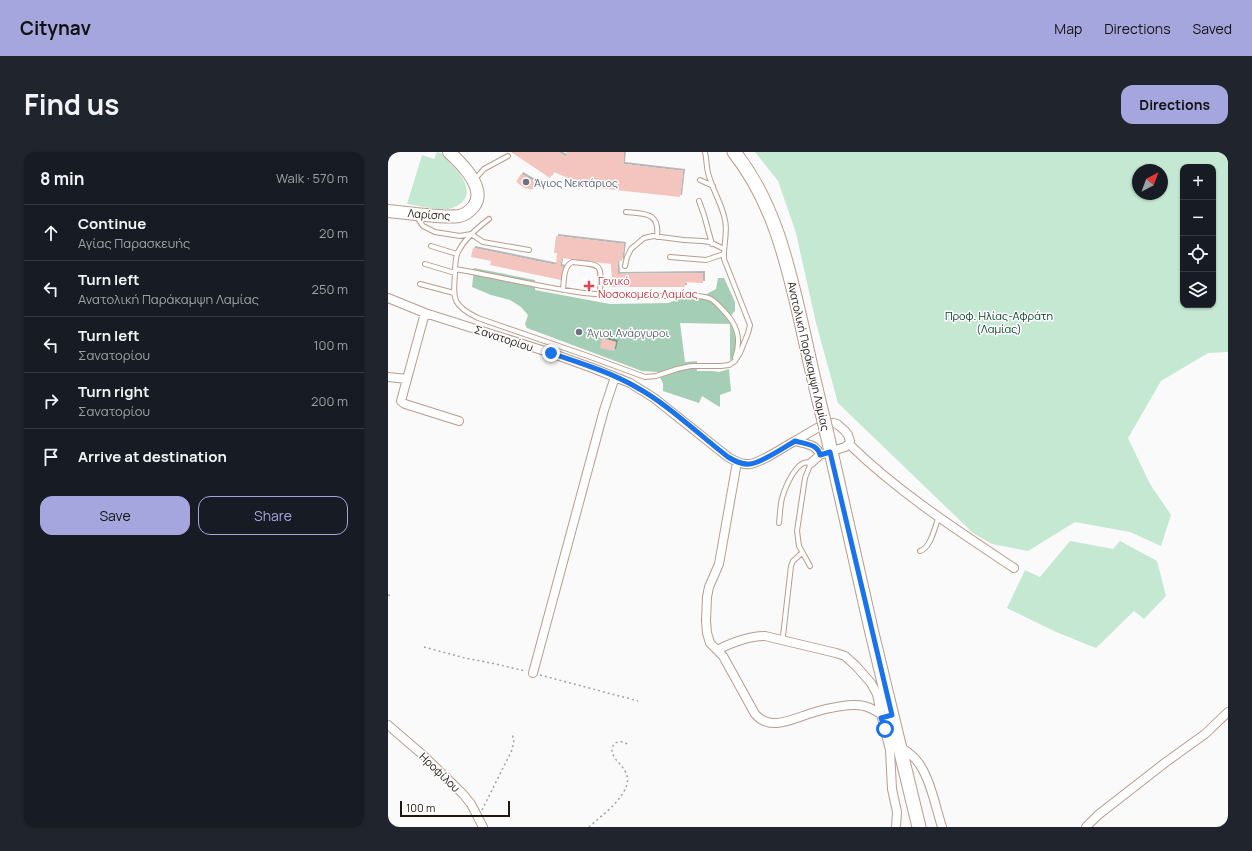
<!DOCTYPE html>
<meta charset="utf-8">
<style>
:root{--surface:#171b24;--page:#20242c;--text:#f1f3f6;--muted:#9ea1a6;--line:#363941;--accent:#a5a6dd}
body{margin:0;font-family:Manrope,sans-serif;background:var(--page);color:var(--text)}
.controls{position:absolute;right:12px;top:12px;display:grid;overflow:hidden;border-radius:8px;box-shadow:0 1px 3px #0004}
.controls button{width:36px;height:36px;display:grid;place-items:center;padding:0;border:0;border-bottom:1px solid var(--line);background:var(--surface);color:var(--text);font:20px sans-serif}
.compass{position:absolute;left:744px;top:12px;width:36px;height:36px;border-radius:50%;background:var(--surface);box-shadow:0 1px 3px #0004;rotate:41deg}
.scale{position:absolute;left:12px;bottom:10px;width:110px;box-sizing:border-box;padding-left:4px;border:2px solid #20150f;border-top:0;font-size:11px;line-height:14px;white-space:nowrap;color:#20150f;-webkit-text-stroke:3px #fff;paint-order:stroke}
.stop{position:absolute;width:12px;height:12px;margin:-9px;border:3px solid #1a73e8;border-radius:50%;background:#fff}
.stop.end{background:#1a73e8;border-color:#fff;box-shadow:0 1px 4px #0008}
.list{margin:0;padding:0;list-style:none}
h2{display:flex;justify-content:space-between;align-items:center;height:52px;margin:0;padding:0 16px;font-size:17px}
h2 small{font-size:13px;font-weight:400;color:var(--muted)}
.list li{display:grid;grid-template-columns:26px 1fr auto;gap:12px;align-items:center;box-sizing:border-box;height:56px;padding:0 16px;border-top:1px solid var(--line)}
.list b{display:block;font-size:15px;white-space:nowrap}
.list p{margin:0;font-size:13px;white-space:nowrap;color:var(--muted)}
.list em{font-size:13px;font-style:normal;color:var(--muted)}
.actions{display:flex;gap:8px;padding:12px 16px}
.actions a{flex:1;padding:9px 0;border:1px solid var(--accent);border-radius:12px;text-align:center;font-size:14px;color:var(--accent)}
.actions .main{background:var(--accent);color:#111}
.icon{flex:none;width:22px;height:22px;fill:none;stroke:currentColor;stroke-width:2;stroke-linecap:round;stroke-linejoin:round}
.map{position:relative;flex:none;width:840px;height:675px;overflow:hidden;border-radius:12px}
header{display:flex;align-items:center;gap:24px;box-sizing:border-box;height:56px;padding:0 20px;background:var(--accent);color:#111}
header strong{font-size:19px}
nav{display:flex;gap:22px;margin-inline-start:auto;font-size:14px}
.intro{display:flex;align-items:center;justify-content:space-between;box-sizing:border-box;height:96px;padding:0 24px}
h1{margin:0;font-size:28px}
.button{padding:10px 18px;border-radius:12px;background:var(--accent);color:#111;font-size:14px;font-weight:700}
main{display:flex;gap:24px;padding:0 24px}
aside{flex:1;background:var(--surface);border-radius:12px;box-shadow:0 1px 3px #0004}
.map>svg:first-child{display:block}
.green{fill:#c4e8d2;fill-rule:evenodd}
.forest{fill:#a5ceb6}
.building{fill:#f4c5be;filter:url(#shadow)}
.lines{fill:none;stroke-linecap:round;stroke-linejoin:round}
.service-casing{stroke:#b99c8c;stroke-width:6}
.minor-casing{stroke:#b99c8c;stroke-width:10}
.secondary-casing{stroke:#b99c8c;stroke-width:14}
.primary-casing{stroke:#b99c8c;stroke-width:15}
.path{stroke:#a5a19f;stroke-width:1.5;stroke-dasharray:2 3;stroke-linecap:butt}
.service{stroke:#fff;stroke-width:4}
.minor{stroke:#fff;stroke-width:8}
.secondary{stroke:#fff;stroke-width:12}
.primary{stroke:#fff;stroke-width:13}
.primary-bridge-casing{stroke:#b99c8c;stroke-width:15;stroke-linecap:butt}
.primary-bridge{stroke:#fff;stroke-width:13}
.route{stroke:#1a73e8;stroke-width:5}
.worship-dot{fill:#6b7280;stroke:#fff;stroke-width:1.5}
.health-dot{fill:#e0444e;stroke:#fff;stroke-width:1.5}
.labels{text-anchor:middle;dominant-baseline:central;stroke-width:3;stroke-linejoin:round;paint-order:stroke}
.worship-label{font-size:11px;fill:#5b616d;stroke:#fff;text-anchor:start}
.street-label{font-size:11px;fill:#20150f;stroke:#fff}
.health-label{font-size:11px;fill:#be3a42;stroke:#fff;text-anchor:start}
.park-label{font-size:11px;fill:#003620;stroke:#fff}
</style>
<header>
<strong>Citynav</strong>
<nav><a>Map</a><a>Directions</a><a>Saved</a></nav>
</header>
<div class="intro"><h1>Find us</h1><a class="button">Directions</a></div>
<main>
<aside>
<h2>8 min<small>Walk · 570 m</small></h2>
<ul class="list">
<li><svg class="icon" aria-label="ahead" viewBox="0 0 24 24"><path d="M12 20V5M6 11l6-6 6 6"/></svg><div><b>Continue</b><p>Αγίας Παρασκευής</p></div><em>20 m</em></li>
<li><svg class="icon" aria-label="left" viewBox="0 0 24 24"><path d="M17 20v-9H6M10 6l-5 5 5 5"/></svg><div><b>Turn left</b><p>Ανατολική Παράκαμψη Λαμίας</p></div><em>250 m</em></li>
<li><svg class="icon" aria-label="left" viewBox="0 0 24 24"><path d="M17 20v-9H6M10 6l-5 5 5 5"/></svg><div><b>Turn left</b><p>Σανατορίου</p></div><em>100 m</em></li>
<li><svg class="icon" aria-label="right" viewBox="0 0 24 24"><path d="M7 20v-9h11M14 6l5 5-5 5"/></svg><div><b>Turn right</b><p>Σανατορίου</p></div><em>200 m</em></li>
<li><svg class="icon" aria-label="arrive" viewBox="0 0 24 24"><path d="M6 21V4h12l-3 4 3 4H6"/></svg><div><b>Arrive at destination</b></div></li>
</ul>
<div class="actions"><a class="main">Save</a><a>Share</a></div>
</aside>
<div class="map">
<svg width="840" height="675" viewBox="0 0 840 675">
<defs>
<filter id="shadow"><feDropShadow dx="2" dy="-2" stdDeviation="0" flood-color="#0004"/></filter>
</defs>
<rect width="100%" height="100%" fill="#fafafa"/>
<path class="green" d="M49,0l4,1c10,11 34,32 23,47 -4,5 -10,8 -16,9 -13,1 -28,-3 -41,-5l15,-49 12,4z
M367,0h473v200l-20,1 -47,28 -33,57 22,46 21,31 -10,31 -31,-14 -55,-10 -47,29 -36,-7 -19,-11 -135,-130 -22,-80 -20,-90 -18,-52zM795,15h30v138h-30zM750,18h24v24h-24z
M682,389l43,8 7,-8 37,20 9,35 -22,23 -10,-8 -38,37 -40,-16 -49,-24 18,-38 15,7z"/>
<path class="forest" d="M86,116l61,12v10l75,14 58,-1 14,-5h17l17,-9 2,-11h6l11,24v9l-7,7c7,13 10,27 5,41l-3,1v-36l-50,-1 5,39 12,-1v10h16l6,1 10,-3 2,22 -11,4v12l-7,-4 -11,-7 -3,7 -36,-12v-8l-6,-11 -15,-1 -115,-43 -2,-4 3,-9 -7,-8 -11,-7 -19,-5 -19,-8z"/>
<path class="building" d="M123,0h47l8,5v-5h58l-1,12 60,7 -3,26 -110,-12 1,-6 -18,-7 -3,6z
M133,22l14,8 -1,6 -3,2 -4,-2 -1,1 -10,-7z
M168,84l68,8 -2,17 -5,-1 1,14 85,-1v10l-19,-1 1,5h-75l-1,-6h3l-1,-17 -49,-6 -2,8 3,1 -2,13 -71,-15 1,-4 -20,-4 2,-9 83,17 1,-12h-3z
M188,178l6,2v3l-7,-3z
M214,186l14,4 -2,9 -14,-3z"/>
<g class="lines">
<g class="service-casing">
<path id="service" d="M86,28l10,-11 24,-13
M312,28l13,6
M311,49l5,14 8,29
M238,60c19,2 34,0 31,25
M29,65l6,9 12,6 25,4 11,-2 12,8 46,8
M101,67c-12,9 -24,19 -31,33 -3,6 -3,15 -3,22 -2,26 -2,32 23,44l107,37 60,22 11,-1 21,-7 14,-3h30l8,-1 6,-4 5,-8 8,-20 2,-8 -26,-66c-1,-13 4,-26 1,-39 -3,-16 -12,-29 -16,-44 -3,-8 -2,-16 -4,-24
M43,94l26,8
M282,105l36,3 18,-6
M37,112l30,9
M237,114l2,-9 4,-8 13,-11 9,-2 31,4 18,1 8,1 14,7
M67,117c41,7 81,17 122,23 27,4 53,4 80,4 14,0 42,-3 54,3 4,2 8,7 11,10 15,15 20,29 13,49
M32,132l34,9
M175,138c1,-9 0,-23 9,-28 32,3 29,1 28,33
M391,371c1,-8 1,-17 3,-25 3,-10 15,-41 29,-35l-6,15 -8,53 2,15 11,20
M532,399c11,-3 15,-25 19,-35
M395,484l8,-70 2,-5 9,-8"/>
</g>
<g class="minor-casing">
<path id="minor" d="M0,146l37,15 126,40 44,16 35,14 24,15 74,59c7,4 14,8 21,7 10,0 36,-18 46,-23 10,3 22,3 25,14
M37,161l-24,88 4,3 54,17
M0,225l19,2
M407,289l22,-13 16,-5 4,1 8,7 3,4 2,6 -1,3c49,48 108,86 165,124
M349,310l-18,102 -10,23 -2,10 -1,24 1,12 3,10 13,13 32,58c16,19 41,3 60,-2 13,-4 36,-9 49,-6 6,1 11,5 17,8
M423,311l9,-8 25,-8 4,-3
M329,498c14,-7 32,-14 48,-14l71,17 9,3 11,10 15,17 6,11 4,20 9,36 2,39 5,23 -1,15
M145,521l71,-263 11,-33
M0,573l36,31 39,38 8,10 12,23
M512,595c3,2 7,4 10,7 19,14 25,52 32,73
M698,675l12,-12 68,-53 39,-28 23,-22"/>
</g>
<g class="secondary-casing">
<path id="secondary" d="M0,59c9,1 18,2 28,3 13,1 29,4 43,2 6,-1 11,-5 15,-10 13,-18 -13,-43 -25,-54"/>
</g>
<g class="primary-casing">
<path id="primary" d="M346,0c40,50 54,113 68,174 7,32 14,64 22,95
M439,282l45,199 47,194"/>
</g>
<path class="path" d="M0,443l4,1
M36,495l41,11 31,6 29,7
M152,523l98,26
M94,658l30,-60 2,-10 -2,-6
M201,675c13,-12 48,-36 36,-56 -3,-6 -13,-13 -13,-21 0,-9 10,-10 15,-6"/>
<use href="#service" class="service"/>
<use href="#minor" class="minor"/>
<use href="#secondary" class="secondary"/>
<use href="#primary" class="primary"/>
<g class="primary-bridge-casing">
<path id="primary-bridge" d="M436,269l3,13"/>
</g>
<use href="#primary-bridge" class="primary-bridge"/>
</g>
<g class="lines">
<path class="route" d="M163,201c29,10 59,19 85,34 33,18 62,47 92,70 7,4 14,8 21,7 11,0 36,-17 46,-23 10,3 23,3 25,14l10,-3 62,263 -11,3 4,11"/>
</g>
<g class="worship-dot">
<circle cx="138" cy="30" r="4"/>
<circle cx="191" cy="180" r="4"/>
</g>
<path class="health-dot" d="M199 128h4v4h4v4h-4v4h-4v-4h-4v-4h4z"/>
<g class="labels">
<g class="worship-label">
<text x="146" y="30">Άγιος Νεκτάριος</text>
<text x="199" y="180">Άγιοι Ανάργυροι</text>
</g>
<g class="street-label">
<text transform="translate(41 62) rotate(4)">Λαρίσης</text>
<text transform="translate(116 186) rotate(18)">Σανατορίου</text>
<text transform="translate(421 204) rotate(77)">Ανατολική Παράκαμψη Λαμίας</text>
<text transform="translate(52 620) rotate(44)">Ηροφίλου</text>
</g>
<g class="health-label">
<text x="210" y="128">Γενικό<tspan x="210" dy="13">Νοσοκομείο Λαμίας</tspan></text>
</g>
<g class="park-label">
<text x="611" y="163">Προφ. Ηλίας-Αφράτη<tspan x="611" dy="13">(Λαμίας)</tspan></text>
</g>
</g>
</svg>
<div class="controls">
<button>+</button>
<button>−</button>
<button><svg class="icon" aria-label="locate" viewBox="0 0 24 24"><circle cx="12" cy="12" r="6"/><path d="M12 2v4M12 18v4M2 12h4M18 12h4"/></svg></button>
<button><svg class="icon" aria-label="layers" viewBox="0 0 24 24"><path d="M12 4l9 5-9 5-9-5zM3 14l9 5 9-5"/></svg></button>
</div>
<svg class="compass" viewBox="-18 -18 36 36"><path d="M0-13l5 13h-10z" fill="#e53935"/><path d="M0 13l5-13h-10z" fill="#9ea1a6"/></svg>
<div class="scale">100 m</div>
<div class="stop" style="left:497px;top:577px"></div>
<div class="stop end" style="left:163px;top:201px"></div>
</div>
</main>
